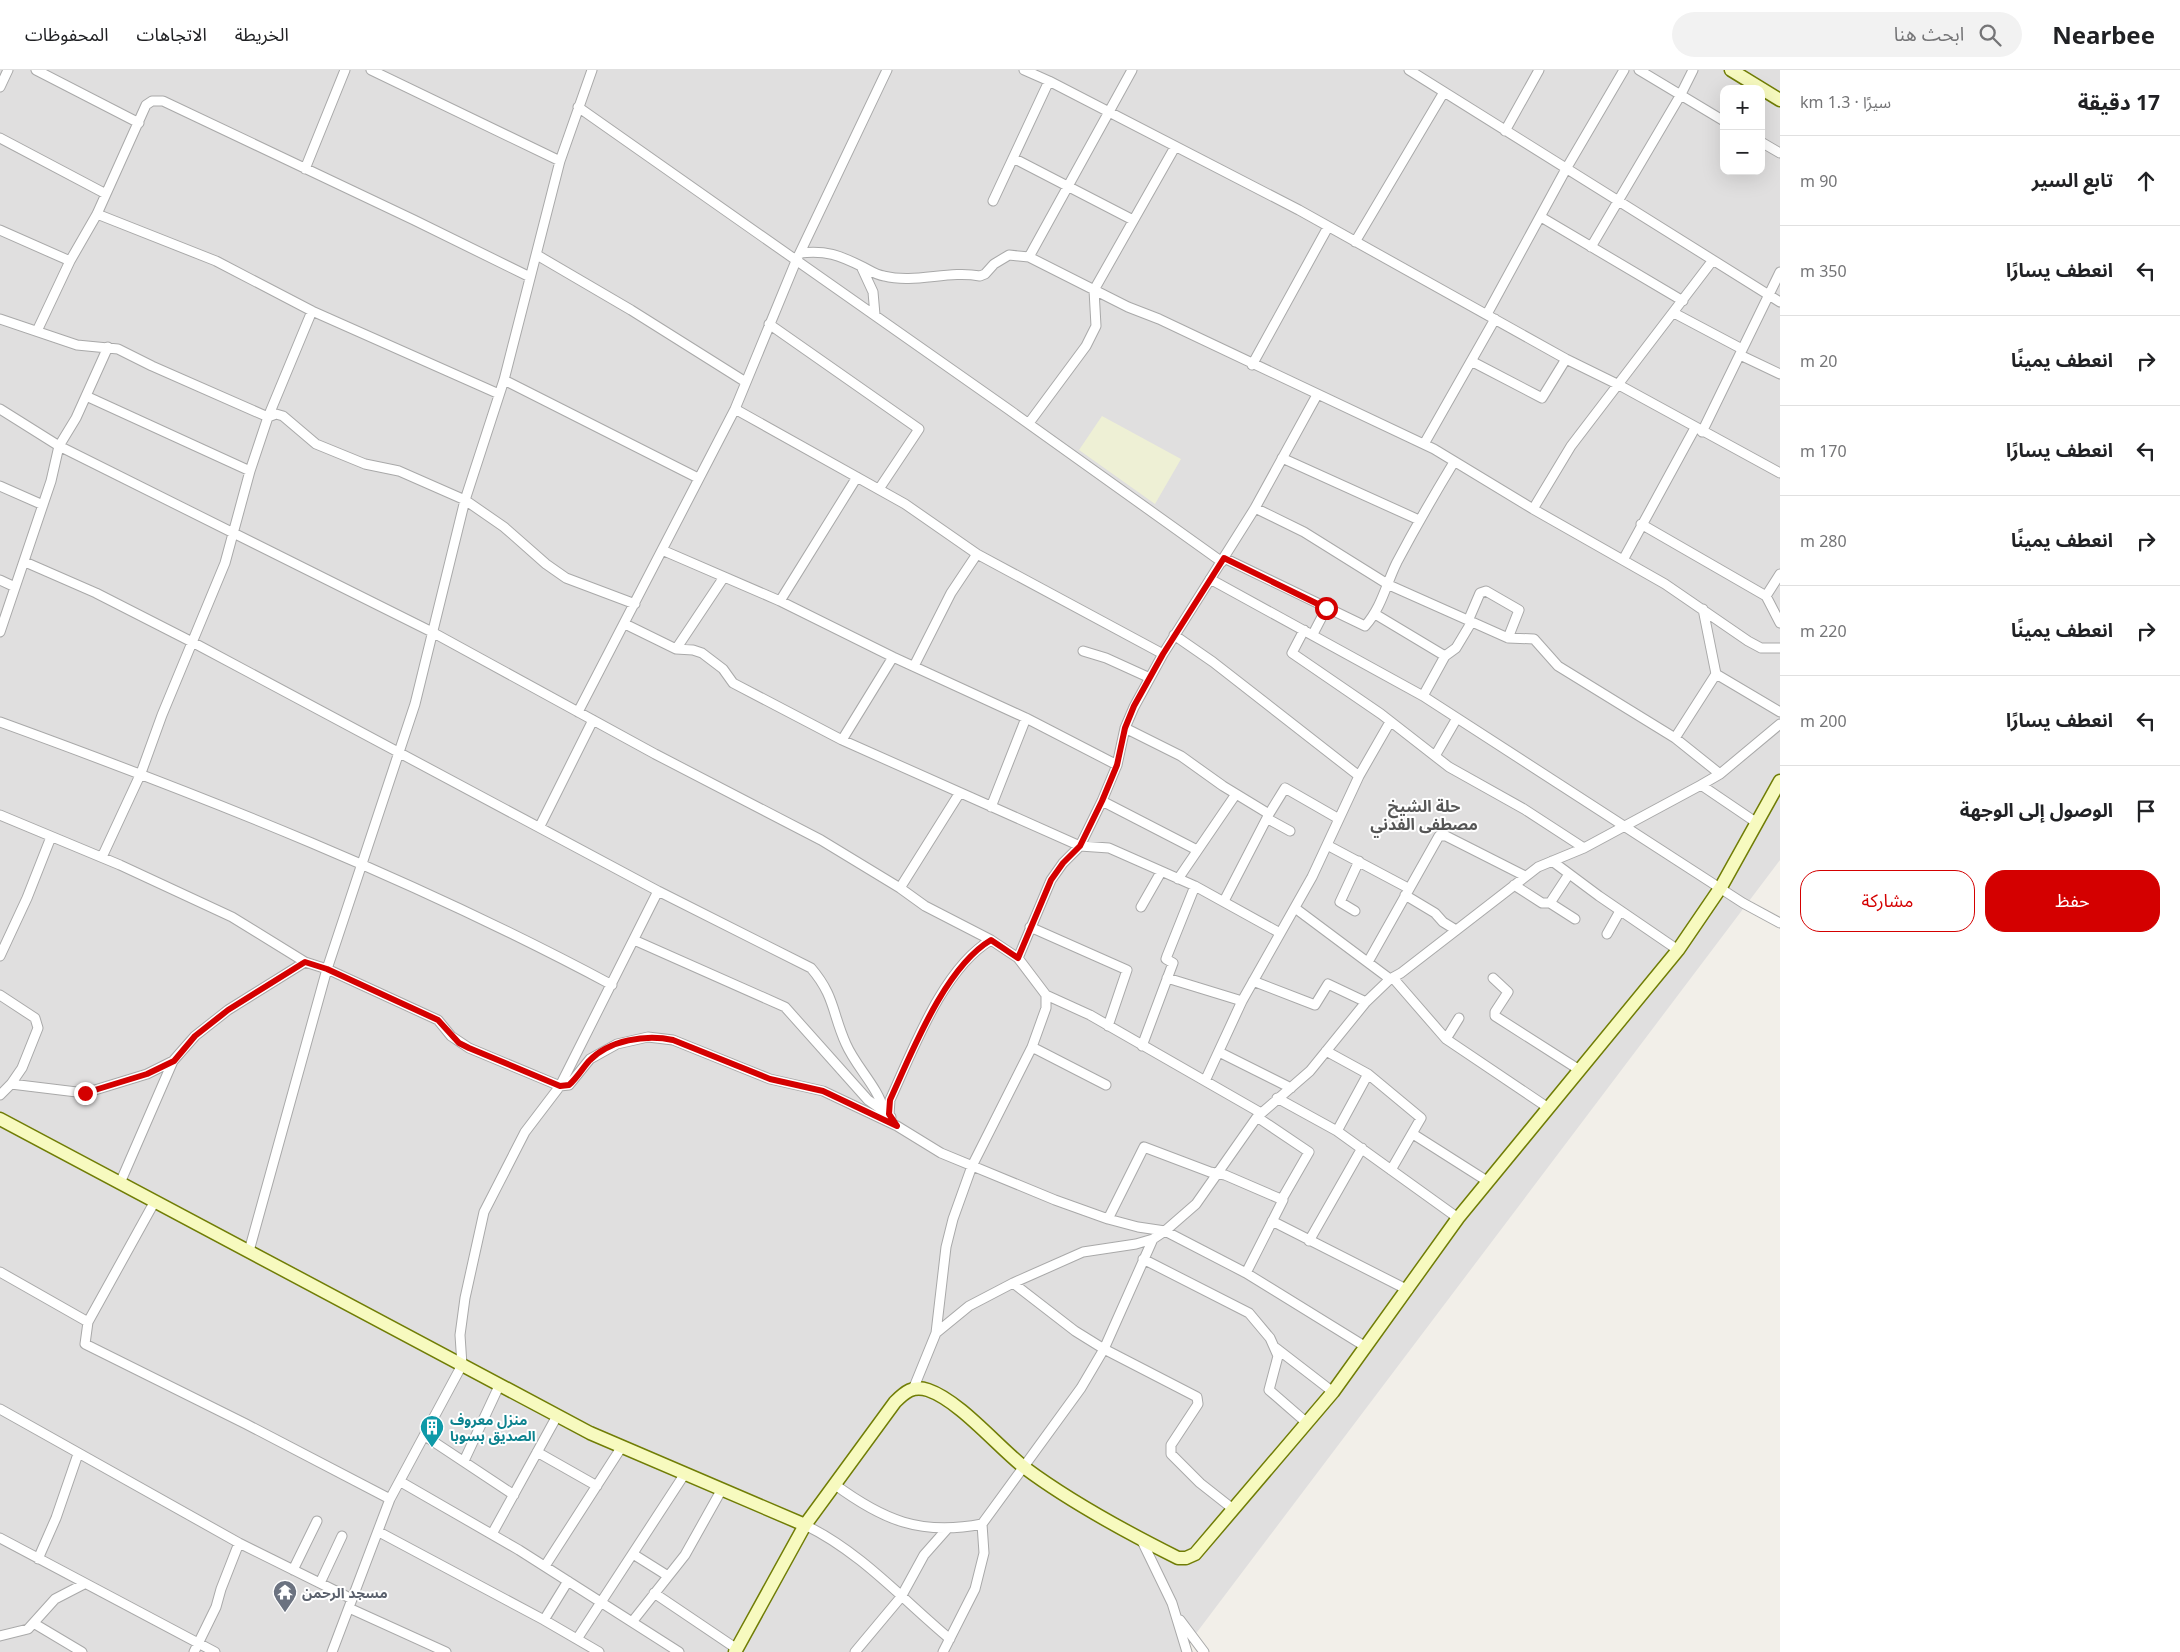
<!DOCTYPE html>
<html lang="ar">
<meta charset="utf-8">
<style>
:root{--surface:#fff;--page:#f2f2f2;--text:#202124;--muted:#757577;--line:#e0e0e0;--accent:#d40000}
body{margin:0;font-family:"Noto Sans","Noto Sans Arabic",sans-serif;background:var(--page);color:var(--text);direction:rtl}
.controls{position:absolute;right:15px;top:15px;display:grid;overflow:hidden;border-radius:10px;box-shadow:0 5px 20px #0002}
.controls button{width:45px;height:45px;display:grid;place-items:center;padding:0;border:0;border-bottom:1px solid var(--line);background:var(--surface);color:var(--text);font:25px sans-serif}
.stop{position:absolute;width:15px;height:15px;margin:-11px;border:4px solid #d40000;border-radius:50%;background:#fff}
.stop.end{background:#d40000;border-color:#fff;box-shadow:0 1px 5px #0008}
.list{margin:0;padding:0;list-style:none}
h2{display:flex;justify-content:space-between;align-items:center;height:65px;margin:0;padding:0 20px;font-size:21px}
h2 small{font-size:16px;font-weight:400;color:var(--muted)}
.list li{display:grid;grid-template-columns:32px 1fr auto;gap:15px;align-items:center;box-sizing:border-box;height:90px;padding:0 20px;border-top:1px solid var(--line)}
.list b{display:block;font-size:19px;white-space:nowrap}
.list em{font-size:16px;font-style:normal;color:var(--muted)}
.actions{display:flex;gap:10px;padding:15px 20px}
.actions a{flex:1;padding:11px 0;border:1px solid var(--accent);border-radius:20px;text-align:center;font-size:18px;color:var(--accent)}
.actions .main{background:var(--accent);color:#fff}
.icon{flex:none;width:28px;height:28px;fill:none;stroke:currentColor;stroke-width:2;stroke-linecap:round;stroke-linejoin:round}
.map{position:relative;flex:none;width:1780px;height:1582px;overflow:hidden;direction:ltr}
header{display:flex;align-items:center;gap:30px;box-sizing:border-box;height:70px;padding:0 25px;background:var(--surface);border-bottom:1px solid var(--line)}
header strong{font-size:24px}
nav{display:flex;gap:28px;margin-inline-start:auto;font-size:18px}
.search{width:350px;height:45px;background:var(--page);display:flex;align-items:center;gap:12px;box-sizing:border-box;padding:0 18px;border-radius:28px;color:var(--muted);font-size:19px}
main{display:flex}
aside{flex:1;background:var(--surface)}
.map>svg:first-child{display:block}
.residential{fill:#e0dfdf;fill-rule:evenodd}
.farmland{fill:#eef0d5}
.lines{fill:none;stroke-linecap:round;stroke-linejoin:round}
.street-casing{stroke:#a9a9a9;stroke-width:11}
.secondary-casing{stroke:#707d05;stroke-width:15}
.street{stroke:#fff;stroke-width:9}
.secondary{stroke:#f7fabf;stroke-width:12}
.route{stroke:#d40000;stroke-width:6}
.labels{text-anchor:middle;dominant-baseline:central;stroke-width:4;stroke-linejoin:round;paint-order:stroke}
.culture-label{font-size:14px;font-weight:bold;fill:#0d838f;stroke:#fff;text-anchor:start}
.worship-label{font-size:14px;font-weight:bold;fill:#5b616d;stroke:#fff;text-anchor:start}
.quarter-label{font-size:16px;font-weight:bold;fill:#555;stroke:#fff}
</style>
<header>
<strong>Nearbee</strong>
<div class="search"><svg class="icon" aria-label="search" viewBox="0 0 24 24"><circle cx="10" cy="10" r="6"/><path d="M15 15l6 6"/></svg>ابحث هنا</div>
<nav><a>الخريطة</a><a>الاتجاهات</a><a>المحفوظات</a></nav>
</header>
<main>
<aside>
<h2>17 دقيقة<small>سيرًا · 1.3 km</small></h2>
<ul class="list">
<li><svg class="icon" aria-label="ahead" viewBox="0 0 24 24"><path d="M12 20V5M6 11l6-6 6 6"/></svg><div><b>تابع السير</b></div><em>90 m</em></li>
<li><svg class="icon" aria-label="left" viewBox="0 0 24 24"><path d="M17 20v-9H6M10 6l-5 5 5 5"/></svg><div><b>انعطف يسارًا</b></div><em>350 m</em></li>
<li><svg class="icon" aria-label="right" viewBox="0 0 24 24"><path d="M7 20v-9h11M14 6l5 5-5 5"/></svg><div><b>انعطف يمينًا</b></div><em>20 m</em></li>
<li><svg class="icon" aria-label="left" viewBox="0 0 24 24"><path d="M17 20v-9H6M10 6l-5 5 5 5"/></svg><div><b>انعطف يسارًا</b></div><em>170 m</em></li>
<li><svg class="icon" aria-label="right" viewBox="0 0 24 24"><path d="M7 20v-9h11M14 6l5 5-5 5"/></svg><div><b>انعطف يمينًا</b></div><em>280 m</em></li>
<li><svg class="icon" aria-label="right" viewBox="0 0 24 24"><path d="M7 20v-9h11M14 6l5 5-5 5"/></svg><div><b>انعطف يمينًا</b></div><em>220 m</em></li>
<li><svg class="icon" aria-label="left" viewBox="0 0 24 24"><path d="M17 20v-9H6M10 6l-5 5 5 5"/></svg><div><b>انعطف يسارًا</b></div><em>200 m</em></li>
<li><svg class="icon" aria-label="arrive" viewBox="0 0 24 24"><path d="M6 21V4h12l-3 4 3 4H6"/></svg><div><b>الوصول إلى الوجهة</b></div></li>
</ul>
<div class="actions"><a class="main">حفظ</a><a>مشاركة</a></div>
</aside>
<div class="map">
<svg width="1780" height="1582" viewBox="0 0 1780 1582">
<rect width="100%" height="100%" fill="#f2efe9"/>
<path class="residential" d="M0,0h1780v790l-598,792h-1182zM1724,19h37v82h-37z"/>
<path class="farmland" d="M1102,346l79,43 -26,45 -76,-54z"/>
<g class="lines">
<g class="street-casing">
<path id="street" d="M36,0l103,53
M371,0l189,91
M1024,0l25,11 250,129 267,149 53,26 161,88
M1409,0l371,232
M1639,0l85,51
M0,17l8,-17
M578,37l430,302 214,153
M1505,61l34,-61
M0,68l106,56
M1761,72l19,11
M1013,88l120,62
M305,99l40,-99
M993,131l56,-120
M97,144l119,47 96,50 187,83
M1541,147l142,84
M0,160l70,31
M1355,172l89,-150
M1591,177l89,-151 13,-26
M800,183c26,-3 39,2 63,14 6,3 13,8 21,9 31,8 64,-6 96,0l5,-2 9,-10 15,-9 20,2 99,50 31,12 275,130 99,60 132,75 83,57 13,7h19
M537,185l94,55 113,71
M1029,187l103,-187
M861,196l12,26 2,23
M1674,243l68,36
M1487,244l79,-145 58,-99
M0,249l77,26 41,4 34,17 116,51 -18,54 -25,92 -63,152 -21,58 -39,84
M769,254l150,105 -40,60
M37,261l33,-70 27,-47 49,-109 6,-4h11l251,119 116,57
M1740,285l40,19
M1471,291l71,37 24,-39
M1252,295l76,-138
M504,310l194,98
M86,326l164,75
M0,339l59,37 373,186 223,122 166,86 79,48 25,18 66,34 27,18 28,37v13l-14,39 -60,119 -19,53 -7,28 -10,86 -22,54
M735,339l170,95 72,50 186,100
M268,347l8,-3 7,2 33,28 49,20 34,7 66,29 39,27 42,37 20,14 69,26
M268,347l44,-106
M1029,353l57,-77 10,-20 -2,-36 81,-143
M1702,362l78,-160
M1424,374l71,-125
M1282,388l137,62
M0,416l43,19
M1255,438l49,24 85,53 119,53 26,1 24,27 117,72 45,36
M1533,439l38,-63 142,-186
M1641,454l125,72
M662,480l118,51 113,56 133,61 91,47
M1224,488l141,68c17,-19 21,-42 32,-64 18,-34 37,-67 57,-100
M1623,490l72,-132
M25,492l71,31 98,50 464,248 153,77c24,28 21,45 35,76 10,23 32,43 38,67l5,4
M1780,504l-14,22 14,27
M1210,509l213,117 320,207 37,20
M0,510l15,7
M780,531l77,-124
M1703,539l13,65 64,38
M1375,544l70,42 -22,40
M1468,551l12,-28 6,-2 33,19 -11,28
M625,554l51,25 17,1 9,3 21,16 10,14 109,57 238,106 29,2 86,38 85,47
M1304,560l-12,23 89,61 68,53 75,42 60,39
M0,562l51,-151 8,-35 17,-28 32,-71
M1313,564l13,-25
M1174,565l39,27 146,114
M676,579l48,-72
M1083,581l23,7 44,20
M1445,586l11,-8 15,-25
M914,596l37,-73 26,-39
M578,642l157,-303 61,-148 91,-191
M0,652c209,76 416,158 612,263
M1125,658l56,28 42,30 46,28
M1675,668l41,-64
M842,670l51,-83
M1435,686l22,-38
M1701,715l19,-11 60,-50
M1102,731l95,49
M991,737l35,-89
M0,745l120,50 112,52 73,45 22,7 111,51 13,16 18,12 91,38 9,-1 21,-26 27,-15 31,-7 25,3 97,39 53,12 74,35 44,27 114,47 53,19 30,8 27,4 81,42 120,74
M1268,749l22,12
M540,756l53,-106
M1327,775l81,43
M1552,791l47,35 79,54
M1178,809l58,-85
M1514,815l28,18h8l25,16
M900,818l59,-94
M1405,825l30,18 8,9 13,8
M1224,831l45,-87 16,-26 54,31
M1550,833l19,-29
M1141,837l20,-35
M1295,838l95,71
M1355,841l-15,-9 19,-41
M1030,857l97,43 -19,56
M1607,864l13,-23
M634,870l151,67 83,93 16,11
M0,886l27,-58 24,-61
M1018,888l33,-78 12,-17 17,-17 22,-45 15,-36 8,-37 9,-21 29,-53 92,-146 62,-113
M1368,892l71,-126h7l79,40
M1167,908l75,23
M1393,908l53,61 101,68
M1493,908l15,14 -13,20v4l83,53
M1253,911l62,24 13,-21 38,18
M0,925l35,23 3,10 -16,40 -11,16
M1046,925l44,20 171,98
M1446,969l13,-21
M1142,976l31,-83 -7,-4 1,-3 28,-70
M1032,977l74,38
M1326,981l42,23 53,44 -30,52
M1219,982l72,36
M1205,1011l37,-80 70,-124 47,-101 31,-54
M0,1025l11,-11 74,9 62,-19 26,-13 22,-25 33,-26 77,-48
M1277,1028l60,33 121,87
M891,1047l-2,-2 1,-15c23,-50 53,-132 101,-160
M1257,1047l52,35 -27,47
M1337,1061l31,-57
M1413,1064l74,47
M120,1113l53,-122
M155,1131l-67,121 -3,22 161,80 144,75
M1108,1149l36,-72 66,25 15,3 58,25 -37,73
M1272,1151l136,69
M1309,1171l53,-93
M249,1181l78,-282 88,-265 50,-204 39,-120 56,-219 32,-91
M1143,1189l106,54 21,25 8,18 -9,34 38,33
M0,1202l88,50
M1013,1213l62,48 29,18 93,48 1,7 -27,41v9l29,29 33,26
M936,1263l33,-27 44,-23 70,-31 53,-8 17,-5 12,-8 31,-27 61,-87 53,-46 56,-69 24,-23 11,-6 137,-106 46,-19 117,-63 56,38
M1276,1278l57,44
M0,1339l239,134 113,56
M425,1366l89,59
M537,1382l60,34
M464,1391l35,-75
M401,1412l118,68 160,102
M834,1414c49,36 86,52 148,40l99,-136 23,-39 49,-110
M805,1455c56,27 98,75 145,114
M379,1462l165,88 55,32
M492,1464l65,-118
M0,1468l215,114
M1141,1469l31,64 15,49
M633,1484l35,22
M38,1489l18,-41 22,-64
M545,1496l76,-118
M293,1500l24,-49
M320,1513l22,-47
M654,1523l83,56
M349,1538l97,44
M544,1550l24,-39
M1180,1550l24,32
M632,1552l53,-67 37,-66
M35,1554l47,28
M0,1566l28,-7 27,-30 29,-15
M577,1569l107,-164
M194,1582l22,-45 5,-18 18,-46
M332,1582l58,-153 72,-134 -2,-30 5,-37 19,-86 41,-80 35,-46 98,-195
M855,1582l46,-55 23,-42 23,-26
M943,1582l32,-63 9,-36 -2,-29"/>
</g>
<g class="secondary-casing">
<path id="secondary" d="M1731,0l49,30
M0,1049l590,314 215,92
M735,1582l70,-127 90,-123c10,-10 18,-17 33,-12 32,11 69,56 97,78 47,35 101,64 153,90h8l9,-4 138,-162 125,-174 220,-268 43,-63 59,-106"/>
</g>
<use href="#street" class="street"/>
<use href="#secondary" class="secondary"/>
</g>
<g class="lines">
<path class="route" d="M85,1023l62,-19 27,-13 21,-25 33,-26 77,-48 22,7 111,51 21,23 10,5 91,38 9,-1c8,-7 13,-16 20,-24 20,-21 57,-27 84,-21l97,39 53,12 74,35 -8,-12 1,-14c22,-48 55,-133 101,-160l27,18 33,-78 12,-17 17,-17 22,-45 15,-36 8,-37 9,-22 29,-52 61,-96 102,50"/>
</g>
<defs>
<g id="building-pin" transform="scale(1.25)"><path d="M0 17L-7.5 6A9.5 9.5 0 1 1 7.5 6Z" fill="#0f9aa8" stroke="#fff"/><path d="M-4-6H4V6H1V3H-1V6H-4ZM-2.5-4.3h1.7v1.8h-1.7ZM.8-4.3h1.7v1.8H.8ZM-2.5-1h1.7V.8h-1.7ZM.8-1h1.7V.8H.8Z" fill="#fff"/></g>
<g id="temple-pin" transform="scale(1.25)"><path d="M0 17L-7.5 6A9.5 9.5 0 1 1 7.5 6Z" fill="#6b7280" stroke="#fff"/><path d="M0-6L5-2H3V0L6.5 2.5H4V6H1.5V3h-3V6H-4V2.5H-6.5L-3 0V-2H-5Z" fill="#fff"/></g>
</defs>
<g fill-rule="evenodd">
<use href="#building-pin" x="432" y="1357"/>
<use href="#temple-pin" x="285" y="1522"/>
</g>
<g class="labels">
<g class="culture-label">
<text x="450" y="1349">منزل معروف<tspan x="450" dy="16">الصديق بسوبا</tspan></text>
</g>
<g class="worship-label">
<text x="302" y="1522">مسجد الرحمن</text>
</g>
<g class="quarter-label">
<text x="1424" y="736">حلة الشيخ<tspan x="1424" dy="18">مصطفى الفدني</tspan></text>
</g>
</g>
</svg>
<div class="controls">
<button>+</button>
<button>−</button>
</div>
<div class="stop" style="left:1326px;top:538px"></div>
<div class="stop end" style="left:85px;top:1023px"></div>
</div>
</main>
